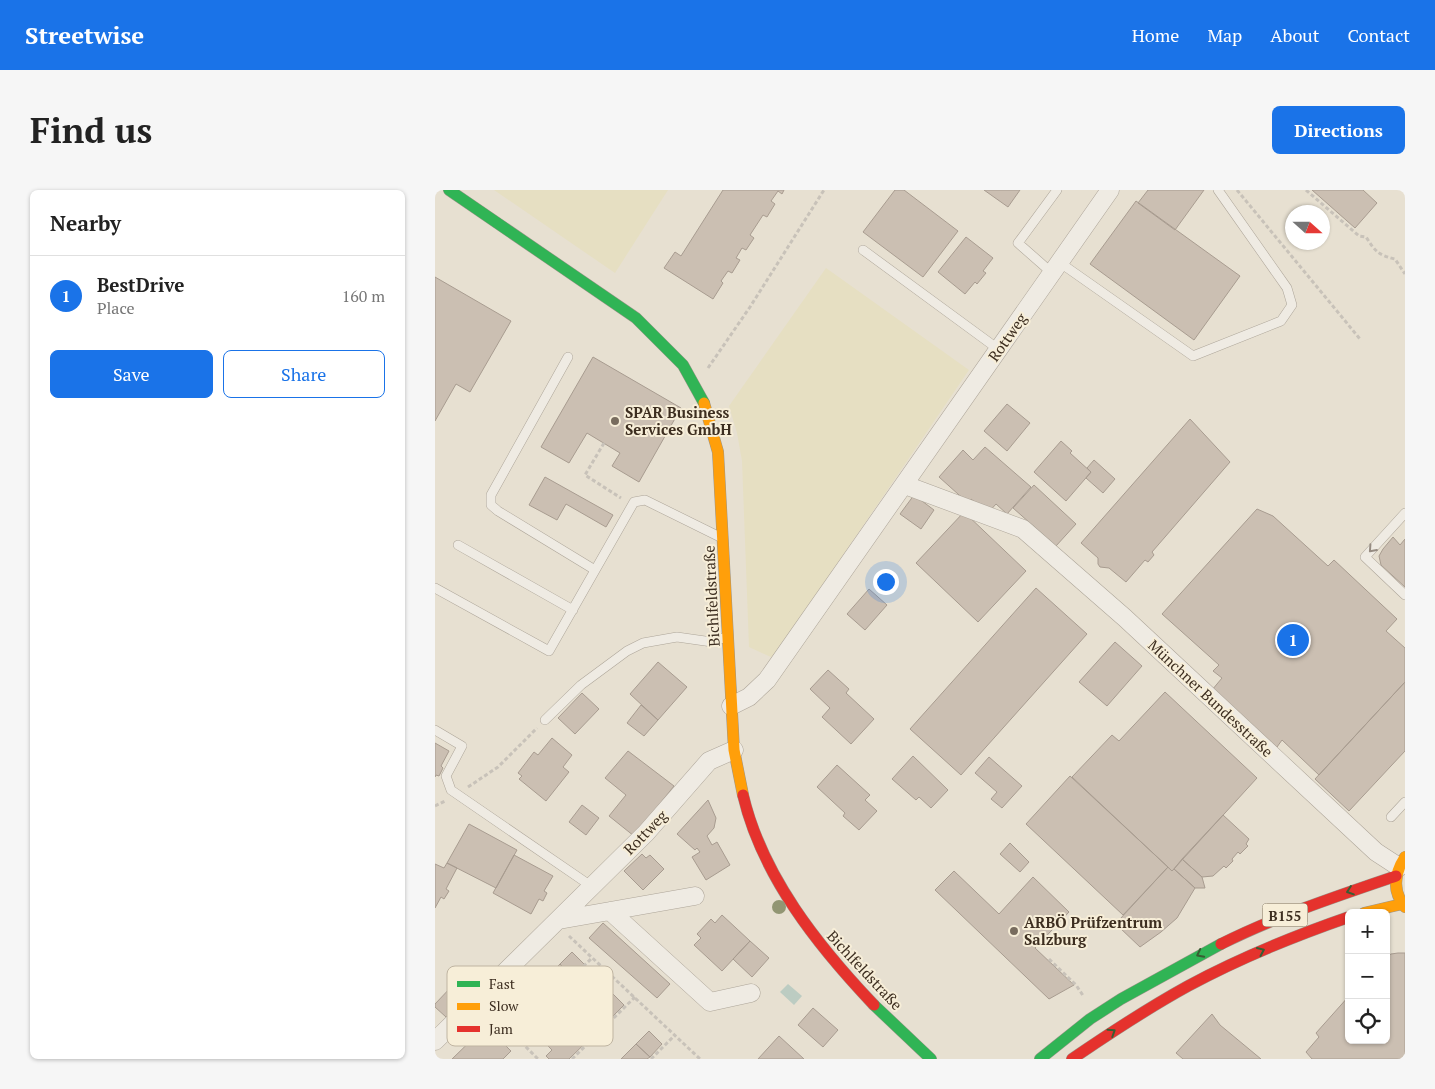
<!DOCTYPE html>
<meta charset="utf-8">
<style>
:root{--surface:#fff;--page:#f6f6f6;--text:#222;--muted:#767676;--line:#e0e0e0;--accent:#1a73e8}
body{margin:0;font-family:"PT Serif",serif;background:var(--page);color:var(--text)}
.controls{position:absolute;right:15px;bottom:15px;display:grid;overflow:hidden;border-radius:8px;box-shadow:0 1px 4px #0004}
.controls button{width:45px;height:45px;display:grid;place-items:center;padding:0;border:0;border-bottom:1px solid var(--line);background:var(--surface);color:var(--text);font:25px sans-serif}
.compass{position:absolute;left:850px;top:15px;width:45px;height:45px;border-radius:50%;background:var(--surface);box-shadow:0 1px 4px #0004;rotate:111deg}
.you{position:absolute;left:450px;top:391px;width:18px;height:18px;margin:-12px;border:4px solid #fff;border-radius:50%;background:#1a73e8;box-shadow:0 0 0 8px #1a73e833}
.badge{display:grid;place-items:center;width:32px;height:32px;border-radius:50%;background:var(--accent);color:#fff;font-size:16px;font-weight:700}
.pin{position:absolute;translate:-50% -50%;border:2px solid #fff;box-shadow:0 1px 5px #0006}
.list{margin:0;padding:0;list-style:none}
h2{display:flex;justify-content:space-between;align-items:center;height:65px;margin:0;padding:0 20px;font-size:21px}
h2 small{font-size:16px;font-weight:400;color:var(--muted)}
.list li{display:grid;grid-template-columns:32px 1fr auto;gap:15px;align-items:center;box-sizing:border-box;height:80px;padding:0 20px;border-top:1px solid var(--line)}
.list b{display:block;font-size:19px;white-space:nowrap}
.list p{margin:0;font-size:16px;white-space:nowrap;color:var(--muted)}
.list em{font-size:16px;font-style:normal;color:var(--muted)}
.actions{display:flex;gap:10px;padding:15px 20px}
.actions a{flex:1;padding:11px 0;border:1px solid var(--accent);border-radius:8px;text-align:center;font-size:18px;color:var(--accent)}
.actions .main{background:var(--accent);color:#fff}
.icon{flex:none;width:28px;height:28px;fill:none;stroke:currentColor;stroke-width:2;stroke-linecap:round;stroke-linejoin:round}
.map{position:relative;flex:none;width:970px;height:869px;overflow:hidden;border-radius:8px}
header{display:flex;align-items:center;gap:30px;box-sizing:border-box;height:70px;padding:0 25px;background:var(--accent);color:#fff}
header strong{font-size:24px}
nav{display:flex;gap:28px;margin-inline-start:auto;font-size:18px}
.intro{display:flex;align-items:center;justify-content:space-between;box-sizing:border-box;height:120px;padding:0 30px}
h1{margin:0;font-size:35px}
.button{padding:12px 22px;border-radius:8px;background:var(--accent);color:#fff;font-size:18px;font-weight:700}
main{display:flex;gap:30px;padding:0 30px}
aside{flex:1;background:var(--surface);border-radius:8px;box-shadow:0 1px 4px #0004}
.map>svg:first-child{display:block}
.farmland{fill:#e6dfc2}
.water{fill:#bcccc2}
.building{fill:#cbbfb2;stroke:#a89c90}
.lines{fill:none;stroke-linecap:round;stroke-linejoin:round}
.lane-casing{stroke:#ada599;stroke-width:10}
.street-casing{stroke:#ada599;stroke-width:19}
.fast-casing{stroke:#9c958a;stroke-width:12}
.slow-casing{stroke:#9c958a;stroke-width:12}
.jam-casing{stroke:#9c958a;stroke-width:12}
.path{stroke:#c8c2b9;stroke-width:3;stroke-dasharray:4 2.5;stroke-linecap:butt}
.lane{stroke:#efebe3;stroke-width:9}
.street{stroke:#efebe3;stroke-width:18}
.fast{stroke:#30b455;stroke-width:11}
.slow{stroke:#ff9f0a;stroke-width:11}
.jam{stroke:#e5322d;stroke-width:11}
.tree{fill:#929673}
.oneway{stroke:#968c82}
.oneway2{stroke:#385d33}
.poi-dot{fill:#786c5e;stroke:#f7eed8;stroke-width:2}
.labels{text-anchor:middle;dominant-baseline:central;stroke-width:4;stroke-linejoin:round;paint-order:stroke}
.shield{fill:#f7eed8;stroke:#756857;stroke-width:1}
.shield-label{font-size:14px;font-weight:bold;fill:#3d2e20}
.street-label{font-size:15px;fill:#3d2e20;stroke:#f7eed8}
.poi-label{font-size:15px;font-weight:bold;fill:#3d2e20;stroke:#f7eed8;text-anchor:start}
.key{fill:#f7eed8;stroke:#bfb4a1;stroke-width:1}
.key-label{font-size:14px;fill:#3d2e20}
</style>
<header>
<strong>Streetwise</strong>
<nav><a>Home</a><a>Map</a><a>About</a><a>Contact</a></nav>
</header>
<div class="intro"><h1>Find us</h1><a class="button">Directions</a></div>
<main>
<aside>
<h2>Nearby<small></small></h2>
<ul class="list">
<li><span class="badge">1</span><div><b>BestDrive</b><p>Place</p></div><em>160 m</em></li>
</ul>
<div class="actions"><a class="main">Save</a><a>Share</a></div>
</aside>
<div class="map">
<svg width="970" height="869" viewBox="0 0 970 869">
<rect width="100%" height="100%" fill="#e7e0d1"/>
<path class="farmland" d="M59,0h174l-53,83z
M391,78l143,102 -196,288 -24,-11 -7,-186 -5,-28 -8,-27z"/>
<path class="water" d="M353,794l14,12 -8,9 -14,-13z"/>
<path class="building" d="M288,0h61l-2,4 -4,-3 -7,10 4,3 -8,13 -4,-2 -13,20 4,3 -8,12 -4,-2 -6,10 4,2 -8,13 -4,-2 -7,10 2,2 -10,16 -49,-31 11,-16 6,4z
M460,0h9l54,41 -35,46 -60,-45z
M549,0h36l-12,17z
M713,0h56l-29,40 -37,-27z
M877,0h51l14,13 -22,25z
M701,11l104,75 -46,64 -104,-76z
M531,47l27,21 -10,13 3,2 -9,11 -2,-2 -10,12 -27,-22z
M0,87l76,44 -41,71 -14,-8 -21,37z
M158,167l88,51 -42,74 -27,-16 8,-13 -33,-20 -18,30 -28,-16z
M572,214l23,19 -23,28 -23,-20z
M755,229l40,43 -78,90 2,3 -6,7 -3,-2 -19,22 -17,-14 -9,-1 -2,-3v-6l-17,-15z
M626,251l11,10 -2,2 21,19 -25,29 -32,-29z
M550,257l46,40 -24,27 -11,-10 -8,9 -17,-14 -3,4 -29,-26 24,-27 10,10z
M659,270l21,19 -12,14 -17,-15 5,-6 -4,-4z
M110,287l68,38 -7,12 -40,-23 -9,16 -28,-15z
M599,295l42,39 -20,22 -43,-38z
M479,305l20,15 -13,19 -21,-15z
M822,319l16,7 55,50 6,-6 63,59 -11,12 19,17v34l-86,93 -37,-35 -5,7 -65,-57 10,-12 -9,-7 6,-6 -57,-51z
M529,322l62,59 -48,51 -62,-59z
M958,347l7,8 5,-6v48l-24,-22 -2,-9 4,-7z
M601,398l51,46 -126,141 -51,-46z
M434,399l18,16 -22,25 -18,-16z
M680,452l27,24 -35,40 -28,-24z
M223,472l29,25 -29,33 -28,-26z
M393,480l21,19 -3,4 28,26 -23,25 -29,-27 8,-9 -20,-19z
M970,492v69l-56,60 -34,-32z
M730,502l92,86 -85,93 -100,-94 40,-42 7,6z
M147,503l17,16 -24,25 -17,-16z
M206,515l17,15 -14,16 -17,-13z
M117,548l20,17 -9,12 6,5 -23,29 -27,-22 3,-3 -4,-3 16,-21 4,3z
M0,553l14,8 -8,15 2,2 -4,8 -3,-1 -1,2z
M193,561l46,35 -40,50 -25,-20 17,-21 -21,-17z
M478,566l35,34 -17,18 -12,-11 -3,3 -24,-21z
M554,567l33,29 -20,22 -11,-9 6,-7 -22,-19z
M402,575l33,30 -5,5 12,11 -18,19 -16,-14 2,-3 -28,-26z
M635,586l98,91 -45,48 -97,-91z
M273,610l8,18 -2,10 -7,8 5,9 5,-3 13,23 -24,15 -14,-23 8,-5 -3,-4 -2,2 -18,-16z
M147,615l17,13 -13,17 -17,-13z
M788,625l26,24 -3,5 2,2 -8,8 -2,-2 -6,7 1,2 -7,7 -2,-2 -11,10 -11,1 -20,-18z
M34,634l48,26 -21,38 -49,-25z
M575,653l19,19 -9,10 -20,-18z
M207,664l4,4 4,-3 14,14 -21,21 -19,-19z
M79,665l39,21 -9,15 3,2 -4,8 -4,-2 -8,15 -38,-21z
M747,669l20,18 3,11h-10l-21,-19z
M12,673l10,5 -11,21 3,2 -5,8 -3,-2 -6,11v-44l9,4z
M733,677l4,4 2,-2 21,19 -18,30 -16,14 -21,15 -21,-20 4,-5 -3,-3z
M519,681l45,43 34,-37 36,35 -34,36 39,37 -25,14 -114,-109z
M287,725l28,26 -28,30 -28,-26 7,-7 -4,-4 14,-15 4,4z
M168,733l67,61 -13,14 -68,-60z
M315,751l19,17 -17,19 -19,-18z
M137,762l13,13 -12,13 -13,-14z
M963,763h7v106h-93l-6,-7 13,-15 -3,-4 33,-37v44h37v-83l5,-3z
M125,774l13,14 -53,52 -14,-14 6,-6 -3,-4 22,-21 4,4z
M19,794l12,12 -20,21 -11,-10v-3z
M175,801l14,14 -12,12 -14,-14z
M163,813l14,14 -43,42h-20l-3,-3 6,-6 -4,-4 23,-23 3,4z
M378,818l25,22 -15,17 -25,-22z
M777,824l8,11 41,34h-78l-7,-6z
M51,836l25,25 -8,8h-51z
M214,841l13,13 -12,13 -14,-13z
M344,846l25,23h-46z
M201,854l14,13 -3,2h-26z"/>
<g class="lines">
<g class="lane-casing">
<path id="lane" d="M428,60l135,99
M624,72l134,94 88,-35 11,-16 -5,-17 -69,-98
M617,83l-34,-30 39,-53
M133,167l-77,138v10l7,6 97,59
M970,323l-40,44 40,38
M23,355l115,65
M0,398l114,63 85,-149 11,-2 75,37
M110,530l36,-35 46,-34 16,-8 34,-6 35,5 14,-5
M0,540l27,16 -16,30 5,14 140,96
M956,627l14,-15"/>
</g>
<g class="street-casing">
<path id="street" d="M470,295l118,44 102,89 251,234 23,15
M296,516l18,-9 18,-17 343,-490
M175,721l100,91 41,-9
M124,730l136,-24
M0,851l211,-208 63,-72 25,-11"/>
</g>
<g class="fast-casing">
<path id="fast" d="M14,0l187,128 47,47 21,38
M439,815l57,54
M605,869l50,-40 31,-20 100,-55"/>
</g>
<g class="slow-casing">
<path id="slow" d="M269,213l14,49 16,298 9,45
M970,667c-11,17 -13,34 0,50
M929,723l38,-9"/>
</g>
<g class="jam-casing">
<path id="jam" d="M308,605c19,81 75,151 131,210
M786,754c56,-28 116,-48 175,-68
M637,869c38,-26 76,-51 116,-73 52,-28 106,-50 161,-69"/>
</g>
<path class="path" d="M802,0l123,149
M871,0l53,46 7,1c9,14 12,18 29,22l10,15
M273,178l42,-61 74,-117
M169,253l-19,32 36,23
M33,597l30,-20 39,-39
M0,616l10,-5
M134,746l131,123
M614,769l27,26 8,12
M54,820l49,49
M78,844l79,-76
M137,869l63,-62
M216,869l24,-24"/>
<use href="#lane" class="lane"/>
<use href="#street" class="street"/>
<use href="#fast" class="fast"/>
<use href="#slow" class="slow"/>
<use href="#jam" class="jam"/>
</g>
<circle class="tree" cx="344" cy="717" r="7"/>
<defs><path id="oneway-chevron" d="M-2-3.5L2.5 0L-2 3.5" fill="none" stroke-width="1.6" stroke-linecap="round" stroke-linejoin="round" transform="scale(1.25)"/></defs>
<use class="oneway" href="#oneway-chevron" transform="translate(937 359) rotate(132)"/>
<g class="oneway2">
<use href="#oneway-chevron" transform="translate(915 701) rotate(161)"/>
<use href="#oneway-chevron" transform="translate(826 761) rotate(-24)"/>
<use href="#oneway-chevron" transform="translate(765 764) rotate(153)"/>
<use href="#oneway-chevron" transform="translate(677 842) rotate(-33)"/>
</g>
<g class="poi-dot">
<circle cx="180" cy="231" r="5"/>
<circle cx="579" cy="741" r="5"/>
</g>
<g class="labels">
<rect class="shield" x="827.5" y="713.5" width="45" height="23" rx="4"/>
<g class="shield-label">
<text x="850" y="725">B155</text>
</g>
<g class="street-label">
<text transform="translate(572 147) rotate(-55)">Rottweg</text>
<text transform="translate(276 406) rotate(-93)">Bichlfeldstraße</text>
<text transform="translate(776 508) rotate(43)">Münchner Bundesstraße</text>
<text transform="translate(210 642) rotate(-46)">Rottweg</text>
<text transform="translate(430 780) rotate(47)">Bichlfeldstraße</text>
</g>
<g class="poi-label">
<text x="190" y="222">SPAR Business<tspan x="190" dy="17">Services GmbH</tspan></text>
<text x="589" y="732">ARBÖ Prüfzentrum<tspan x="589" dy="17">Salzburg</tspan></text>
</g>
</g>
<rect x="12" y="776" width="166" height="80" rx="8" class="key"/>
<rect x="22" y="791" width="23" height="6" fill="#30b455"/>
<rect x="22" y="813" width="23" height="7" fill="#ff9f0a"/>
<rect x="22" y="836" width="23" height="6" fill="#e5322d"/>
<g class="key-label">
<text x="54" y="799">Fast</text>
<text x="54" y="821">Slow</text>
<text x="54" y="844">Jam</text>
</g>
</svg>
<div class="controls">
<button>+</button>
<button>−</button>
<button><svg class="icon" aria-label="locate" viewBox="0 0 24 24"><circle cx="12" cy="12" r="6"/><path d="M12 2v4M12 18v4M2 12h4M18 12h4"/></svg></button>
</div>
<svg class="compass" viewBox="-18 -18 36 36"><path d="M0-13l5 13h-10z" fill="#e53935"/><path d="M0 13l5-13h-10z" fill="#767676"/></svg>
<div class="you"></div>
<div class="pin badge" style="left:858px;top:450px">1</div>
</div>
</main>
